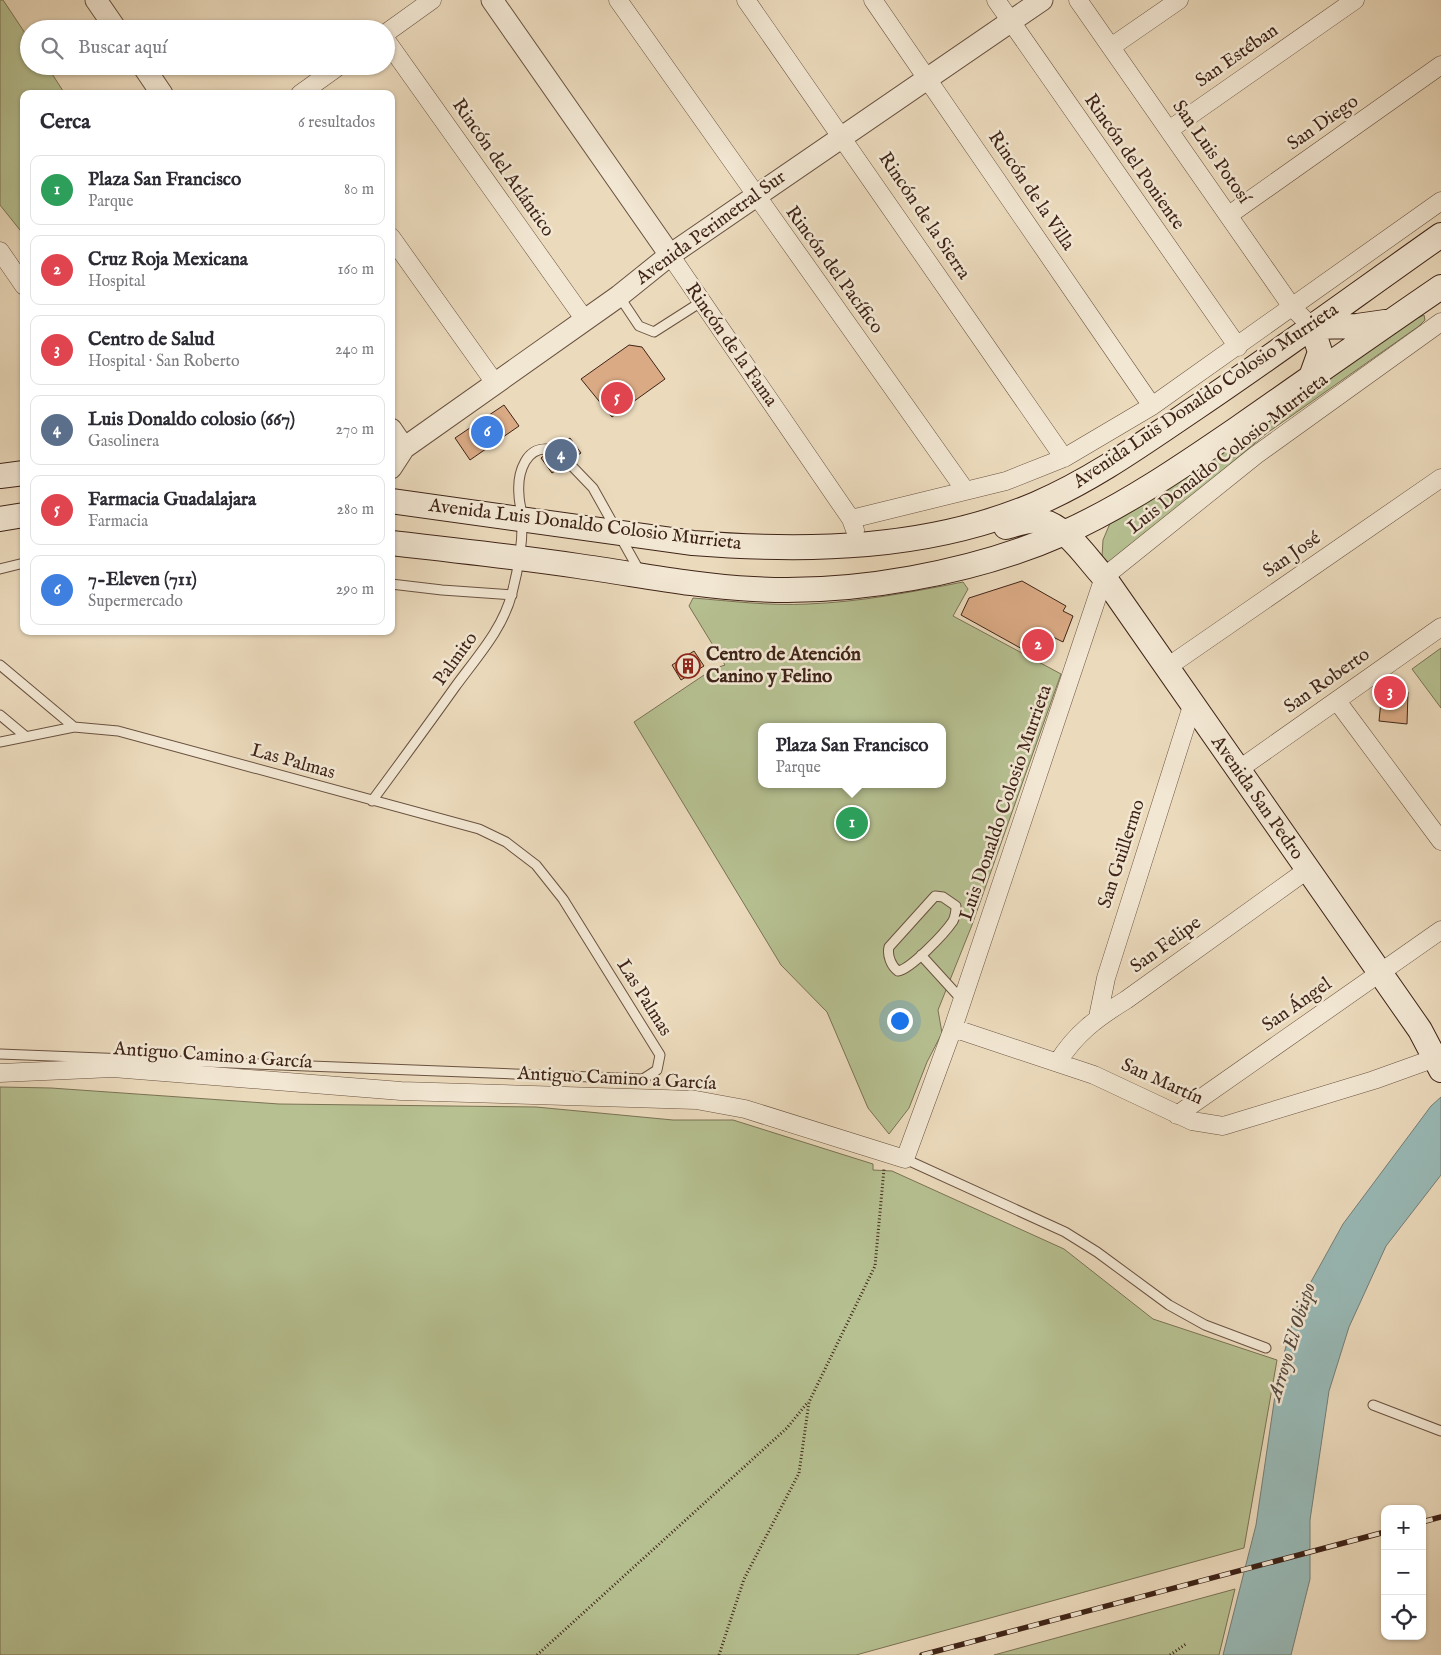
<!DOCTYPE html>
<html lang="es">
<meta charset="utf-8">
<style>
:root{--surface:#fff;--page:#f2f2f3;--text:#2b2b33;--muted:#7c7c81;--line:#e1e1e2;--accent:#b45309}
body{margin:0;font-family:"IM FELL English",serif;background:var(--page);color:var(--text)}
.controls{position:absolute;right:15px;bottom:15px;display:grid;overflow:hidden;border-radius:10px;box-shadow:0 1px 4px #0004}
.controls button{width:45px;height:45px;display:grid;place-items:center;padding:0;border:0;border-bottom:1px solid var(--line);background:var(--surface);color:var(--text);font:25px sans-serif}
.you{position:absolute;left:899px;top:1020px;width:18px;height:18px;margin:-12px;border:4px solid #fff;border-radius:50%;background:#1a73e8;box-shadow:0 0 0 8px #1a73e833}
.badge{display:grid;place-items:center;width:32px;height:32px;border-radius:50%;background:var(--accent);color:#fff;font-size:16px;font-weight:700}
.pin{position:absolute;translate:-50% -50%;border:2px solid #fff;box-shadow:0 1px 5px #0006}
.popup{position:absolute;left:758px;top:723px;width:188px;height:65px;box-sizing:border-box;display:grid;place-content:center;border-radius:10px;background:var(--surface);filter:drop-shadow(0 1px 4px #0005);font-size:16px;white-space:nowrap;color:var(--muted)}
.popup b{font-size:19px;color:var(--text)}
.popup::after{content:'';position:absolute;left:50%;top:100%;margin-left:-10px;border:10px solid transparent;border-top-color:var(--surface)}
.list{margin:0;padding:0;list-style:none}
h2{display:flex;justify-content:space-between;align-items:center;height:65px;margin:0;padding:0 20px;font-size:21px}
h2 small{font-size:16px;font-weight:400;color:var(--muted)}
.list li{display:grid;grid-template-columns:32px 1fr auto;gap:15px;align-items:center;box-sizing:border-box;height:70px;margin:0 10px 10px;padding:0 10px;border:1px solid var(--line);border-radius:10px}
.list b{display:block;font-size:19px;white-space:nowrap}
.list p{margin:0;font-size:16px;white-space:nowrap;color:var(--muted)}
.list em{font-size:16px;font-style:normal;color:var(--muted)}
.icon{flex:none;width:28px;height:28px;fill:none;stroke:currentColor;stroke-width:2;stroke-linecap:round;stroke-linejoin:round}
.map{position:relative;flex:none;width:1441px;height:1655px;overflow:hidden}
.search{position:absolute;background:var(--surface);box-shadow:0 1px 4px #0004;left:20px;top:20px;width:375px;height:55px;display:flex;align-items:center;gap:12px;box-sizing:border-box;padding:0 18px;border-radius:28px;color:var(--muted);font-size:19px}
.panel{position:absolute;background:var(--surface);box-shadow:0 1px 4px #0004;left:20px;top:90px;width:375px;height:545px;border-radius:10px}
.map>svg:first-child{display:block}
.green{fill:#b6c091;stroke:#7a7254;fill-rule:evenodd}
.water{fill:#99bab7;stroke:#757e77}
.building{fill:#daaa84;stroke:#3f2418}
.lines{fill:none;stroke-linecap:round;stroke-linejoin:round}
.service-casing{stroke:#6a5241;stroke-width:11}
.minor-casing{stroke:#6a5241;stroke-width:19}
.tertiary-casing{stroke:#6a5241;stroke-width:23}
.secondary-casing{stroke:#3f2418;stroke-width:26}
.path{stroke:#3f2418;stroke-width:3;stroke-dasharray:1 2.5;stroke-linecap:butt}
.service{stroke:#f2e7d3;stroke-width:9}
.minor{stroke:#f2e7d3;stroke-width:18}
.tertiary{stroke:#f2e7d3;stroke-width:21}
.secondary{stroke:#f2e7d3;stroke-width:24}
.rail-casing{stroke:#3f2418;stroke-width:5.5}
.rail{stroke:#f2e7d3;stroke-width:4;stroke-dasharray:11;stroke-linecap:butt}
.labels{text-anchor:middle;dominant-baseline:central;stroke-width:5;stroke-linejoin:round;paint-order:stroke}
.street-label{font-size:19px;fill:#3f2418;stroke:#f2e7d3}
.poi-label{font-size:19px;font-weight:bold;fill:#3f2418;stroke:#f2e7d3;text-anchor:start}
.water-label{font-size:20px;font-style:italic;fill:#564a40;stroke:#f2e7d3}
</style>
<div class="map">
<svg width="1441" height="1655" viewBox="0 0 1441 1655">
<rect width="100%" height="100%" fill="#ebdabc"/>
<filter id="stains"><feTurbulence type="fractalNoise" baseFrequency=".004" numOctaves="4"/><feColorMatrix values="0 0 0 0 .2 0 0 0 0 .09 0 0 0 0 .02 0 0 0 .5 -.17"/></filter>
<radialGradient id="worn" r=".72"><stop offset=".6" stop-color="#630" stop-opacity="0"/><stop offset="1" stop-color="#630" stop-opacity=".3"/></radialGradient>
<path class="green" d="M0,0h3l26,39v27h18l18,28h-41v141l-24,-30z
M1424,315l1,5 -6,6 -152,107 -148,125 -11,4 -6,-5 1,-17 8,-19 302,-201z
M963,582l5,7 -15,27 108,58 -89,251 -34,85 4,23 -15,29 -18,46 -20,26 -21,-26 -41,-96 -46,-47 -147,-243 79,-53 12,-4 -36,-59 4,-8c38,3 76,8 115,6 52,-2 104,-12 155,-22zM762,727h180v57h-180z
M1441,648v60l-29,-39z
M0,1087l51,1 228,16 257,3 137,13h60l140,44v6l19,1 172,78 89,70 124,41 -33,188 -388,107h-856z
M1235,1589l-16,66h-225z"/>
<path class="water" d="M1441,1097v78l-55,71 -37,81 -20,64 -19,129v59l-19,76h-68l33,-130 22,-150 19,-68 46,-83 88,-118z"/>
<path class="building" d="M629,345l13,2 23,32 -53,38 -31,-38z
M504,405l15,21 -49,34 -15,-22z
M570,438l11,15 -8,5 -4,-2 -5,1 -1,9 -11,7 -11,-15 4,-3h11l3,-4 -1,-5z
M1022,581l44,25 -3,5 10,5 -10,26 -10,-5 -4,7 -7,-4 -9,15 -72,-40 8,-17z
M694,651l10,15 -23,14 -9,-15z
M1382,691l26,1 -1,32 -28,-3z"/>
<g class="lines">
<g class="service-casing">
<path id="service" d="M619,296l20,30 15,6 47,-30
M568,462l25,26 47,84
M0,569l24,-6
M391,584l51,6 70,5
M0,665l74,62
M0,715l24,20
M0,742l74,-15 44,4 361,98 27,13 30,23 27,34 97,156 -3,15 -14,9 -643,-25
M372,801c28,-38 56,-76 83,-114 21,-29 48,-58 57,-94 6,-23 11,-51 10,-75 0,-8 -3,-15 -3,-23 -2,-22 7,-52 34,-45
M935,896l8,1 13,9c0,5 -1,11 -3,15 -8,12 -42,48 -55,50 -7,-5 -11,-16 -9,-24z
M921,955l41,45
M905,1159l160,73 32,20 72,53 36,20 61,23
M1373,1405l68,26"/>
</g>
<g class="minor-casing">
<path id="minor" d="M618,0l347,490
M746,0l318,458
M873,0l279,406
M996,0l242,347
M1078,0l214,307 20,20
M386,33l46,-33
M386,40l199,280
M1111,47l68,-47
M300,94l39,-28
M1169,130l186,-130
M1229,215l212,-150
M391,237l104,146
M0,251l24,35
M670,255l181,264 4,11
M851,519l155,-38 58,-23 88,-52 289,-205
M1166,668l275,-190
M1337,701l104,140
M1238,770l203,-143
M1098,1017l8,-39 86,-272
M953,1028l141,47 98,46 31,5 151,-46 67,-24
M1058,1062c17,-28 40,-45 68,-62l181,-130
M0,1073l113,-5 288,23 295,9 49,9 160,50 48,-131 151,-451 152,-122 185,-133
M1177,1115l264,-185"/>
</g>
<g class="tertiary-casing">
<path id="tertiary" d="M96,0l20,29
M492,0l178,255
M143,66l19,28
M391,429l13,19
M391,468l13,-20 215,-152 51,-41 372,-255"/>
</g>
<g class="secondary-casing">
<path id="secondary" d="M1311,377l9,-25 -8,-25 45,-1 28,-4
M0,476l24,-3
M391,501l302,42c115,9 235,7 343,-39 58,-25 109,-62 161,-97 83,-56 163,-115 244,-172
M0,519l24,-4
M1006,527c11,-3 24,-8 35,-6 26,5 46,38 63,56l316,453 21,40
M391,543c63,7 125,14 187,23 58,8 116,20 175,23 99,6 221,-16 311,-56 64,-29 123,-70 180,-109 66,-46 131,-92 197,-137"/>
</g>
<path class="path" d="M537,1655l250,-227 21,-26
M719,1655l25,-76 55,-106 10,-71 66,-136 9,-97
M1170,1655l16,-11"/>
<use href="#service" class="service"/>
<use href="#minor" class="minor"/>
<use href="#tertiary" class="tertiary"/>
<use href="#secondary" class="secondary"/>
<g class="rail-casing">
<path id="rail" d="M1422,1522l19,-5
M922,1655l463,-123"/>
</g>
<use href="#rail" class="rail"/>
</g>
<defs>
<g id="building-ring" transform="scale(1.25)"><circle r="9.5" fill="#f2e7d3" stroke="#8f2418" stroke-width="1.5"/><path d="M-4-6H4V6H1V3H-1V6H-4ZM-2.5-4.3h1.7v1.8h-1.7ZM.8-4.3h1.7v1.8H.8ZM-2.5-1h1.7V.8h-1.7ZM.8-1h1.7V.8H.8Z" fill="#8f2418"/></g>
</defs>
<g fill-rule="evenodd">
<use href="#building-ring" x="688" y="666"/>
</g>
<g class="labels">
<g class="street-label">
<text transform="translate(1237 56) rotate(-35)">San Estéban</text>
<text transform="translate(1323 123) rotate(-35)">San Diego</text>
<text transform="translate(1211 152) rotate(55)">San Luis Potosí</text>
<text transform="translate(1134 162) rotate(55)">Rincón del Poniente</text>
<text transform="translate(503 168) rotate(55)">Rincón del Atlántico</text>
<text transform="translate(1031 191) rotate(56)">Rincón de la Villa</text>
<text transform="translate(924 216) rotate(56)">Rincón de la Sierra</text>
<text transform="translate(711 228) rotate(-36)">Avenida Perimetral Sur</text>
<text transform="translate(834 270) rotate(54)">Rincón del Pacífico</text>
<text transform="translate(731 345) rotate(55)">Rincón de la Fama</text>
<text transform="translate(1206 396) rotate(-34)">Avenida Luis Donaldo Colosio Murrieta</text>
<text transform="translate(1228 454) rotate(-38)">Luis Donaldo Colosio Murrieta</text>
<text transform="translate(585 525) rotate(7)">Avenida Luis Donaldo Colosio Murrieta</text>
<text transform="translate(1292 555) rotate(-35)">San José</text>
<text transform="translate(456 659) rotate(-54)">Palmito</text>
<text transform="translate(1327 681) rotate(-35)">San Roberto</text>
<text transform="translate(293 762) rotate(16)">Las Palmas</text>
<text transform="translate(1257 798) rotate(55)">Avenida San Pedro</text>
<text transform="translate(1006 803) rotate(-71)">Luis Donaldo Colosio Murrieta</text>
<text transform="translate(1122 854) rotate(-72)">San Guillermo</text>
<text transform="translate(1166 945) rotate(-36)">San Felipe</text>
<text transform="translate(644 998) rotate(58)">Las Palmas</text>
<text transform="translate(1297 1005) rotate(-35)">San Ángel</text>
<text transform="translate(213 1056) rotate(4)">Antiguo Camino a García</text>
<text transform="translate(617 1079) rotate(3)">Antiguo Camino a García</text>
<text transform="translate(1162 1082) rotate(24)">San Martín</text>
</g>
<g class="poi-label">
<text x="706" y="655">Centro de Atención<tspan x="706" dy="22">Canino y Felino</tspan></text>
</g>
<g class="water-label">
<text transform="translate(1292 1342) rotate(-73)">Arroyo El Obispo</text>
</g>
</g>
<rect width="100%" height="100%" filter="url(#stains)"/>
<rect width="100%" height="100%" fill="url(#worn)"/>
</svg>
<div class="controls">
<button>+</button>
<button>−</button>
<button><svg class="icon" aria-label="locate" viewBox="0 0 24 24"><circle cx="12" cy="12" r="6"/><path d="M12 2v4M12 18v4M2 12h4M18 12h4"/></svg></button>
</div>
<div class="you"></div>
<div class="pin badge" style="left:852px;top:823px;background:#2e9e5b">1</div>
<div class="popup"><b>Plaza San Francisco</b>Parque</div>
<div class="pin badge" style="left:1038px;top:645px;background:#e0444e">2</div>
<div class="pin badge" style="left:1390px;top:692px;background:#e0444e">3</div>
<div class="pin badge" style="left:561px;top:455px;background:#5c6f8a">4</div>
<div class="pin badge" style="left:617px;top:398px;background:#e0444e">5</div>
<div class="pin badge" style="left:487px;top:432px;background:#3f7fe0">6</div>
<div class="search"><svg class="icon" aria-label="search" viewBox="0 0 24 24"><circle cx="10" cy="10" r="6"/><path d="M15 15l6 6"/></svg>Buscar aquí</div>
<section class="panel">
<h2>Cerca<small>6 resultados</small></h2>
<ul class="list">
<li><span class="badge" style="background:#2e9e5b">1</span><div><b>Plaza San Francisco</b><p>Parque</p></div><em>80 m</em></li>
<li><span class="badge" style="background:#e0444e">2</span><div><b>Cruz Roja Mexicana</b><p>Hospital</p></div><em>160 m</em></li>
<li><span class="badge" style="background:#e0444e">3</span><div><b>Centro de Salud</b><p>Hospital · San Roberto</p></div><em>240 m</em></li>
<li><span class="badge" style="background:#5c6f8a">4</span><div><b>Luis Donaldo colosio (667)</b><p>Gasolinera</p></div><em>270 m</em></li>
<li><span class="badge" style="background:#e0444e">5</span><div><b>Farmacia Guadalajara</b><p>Farmacia</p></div><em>280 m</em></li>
<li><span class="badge" style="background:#3f7fe0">6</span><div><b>7-Eleven (711)</b><p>Supermercado</p></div><em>290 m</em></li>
</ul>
</section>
</div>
